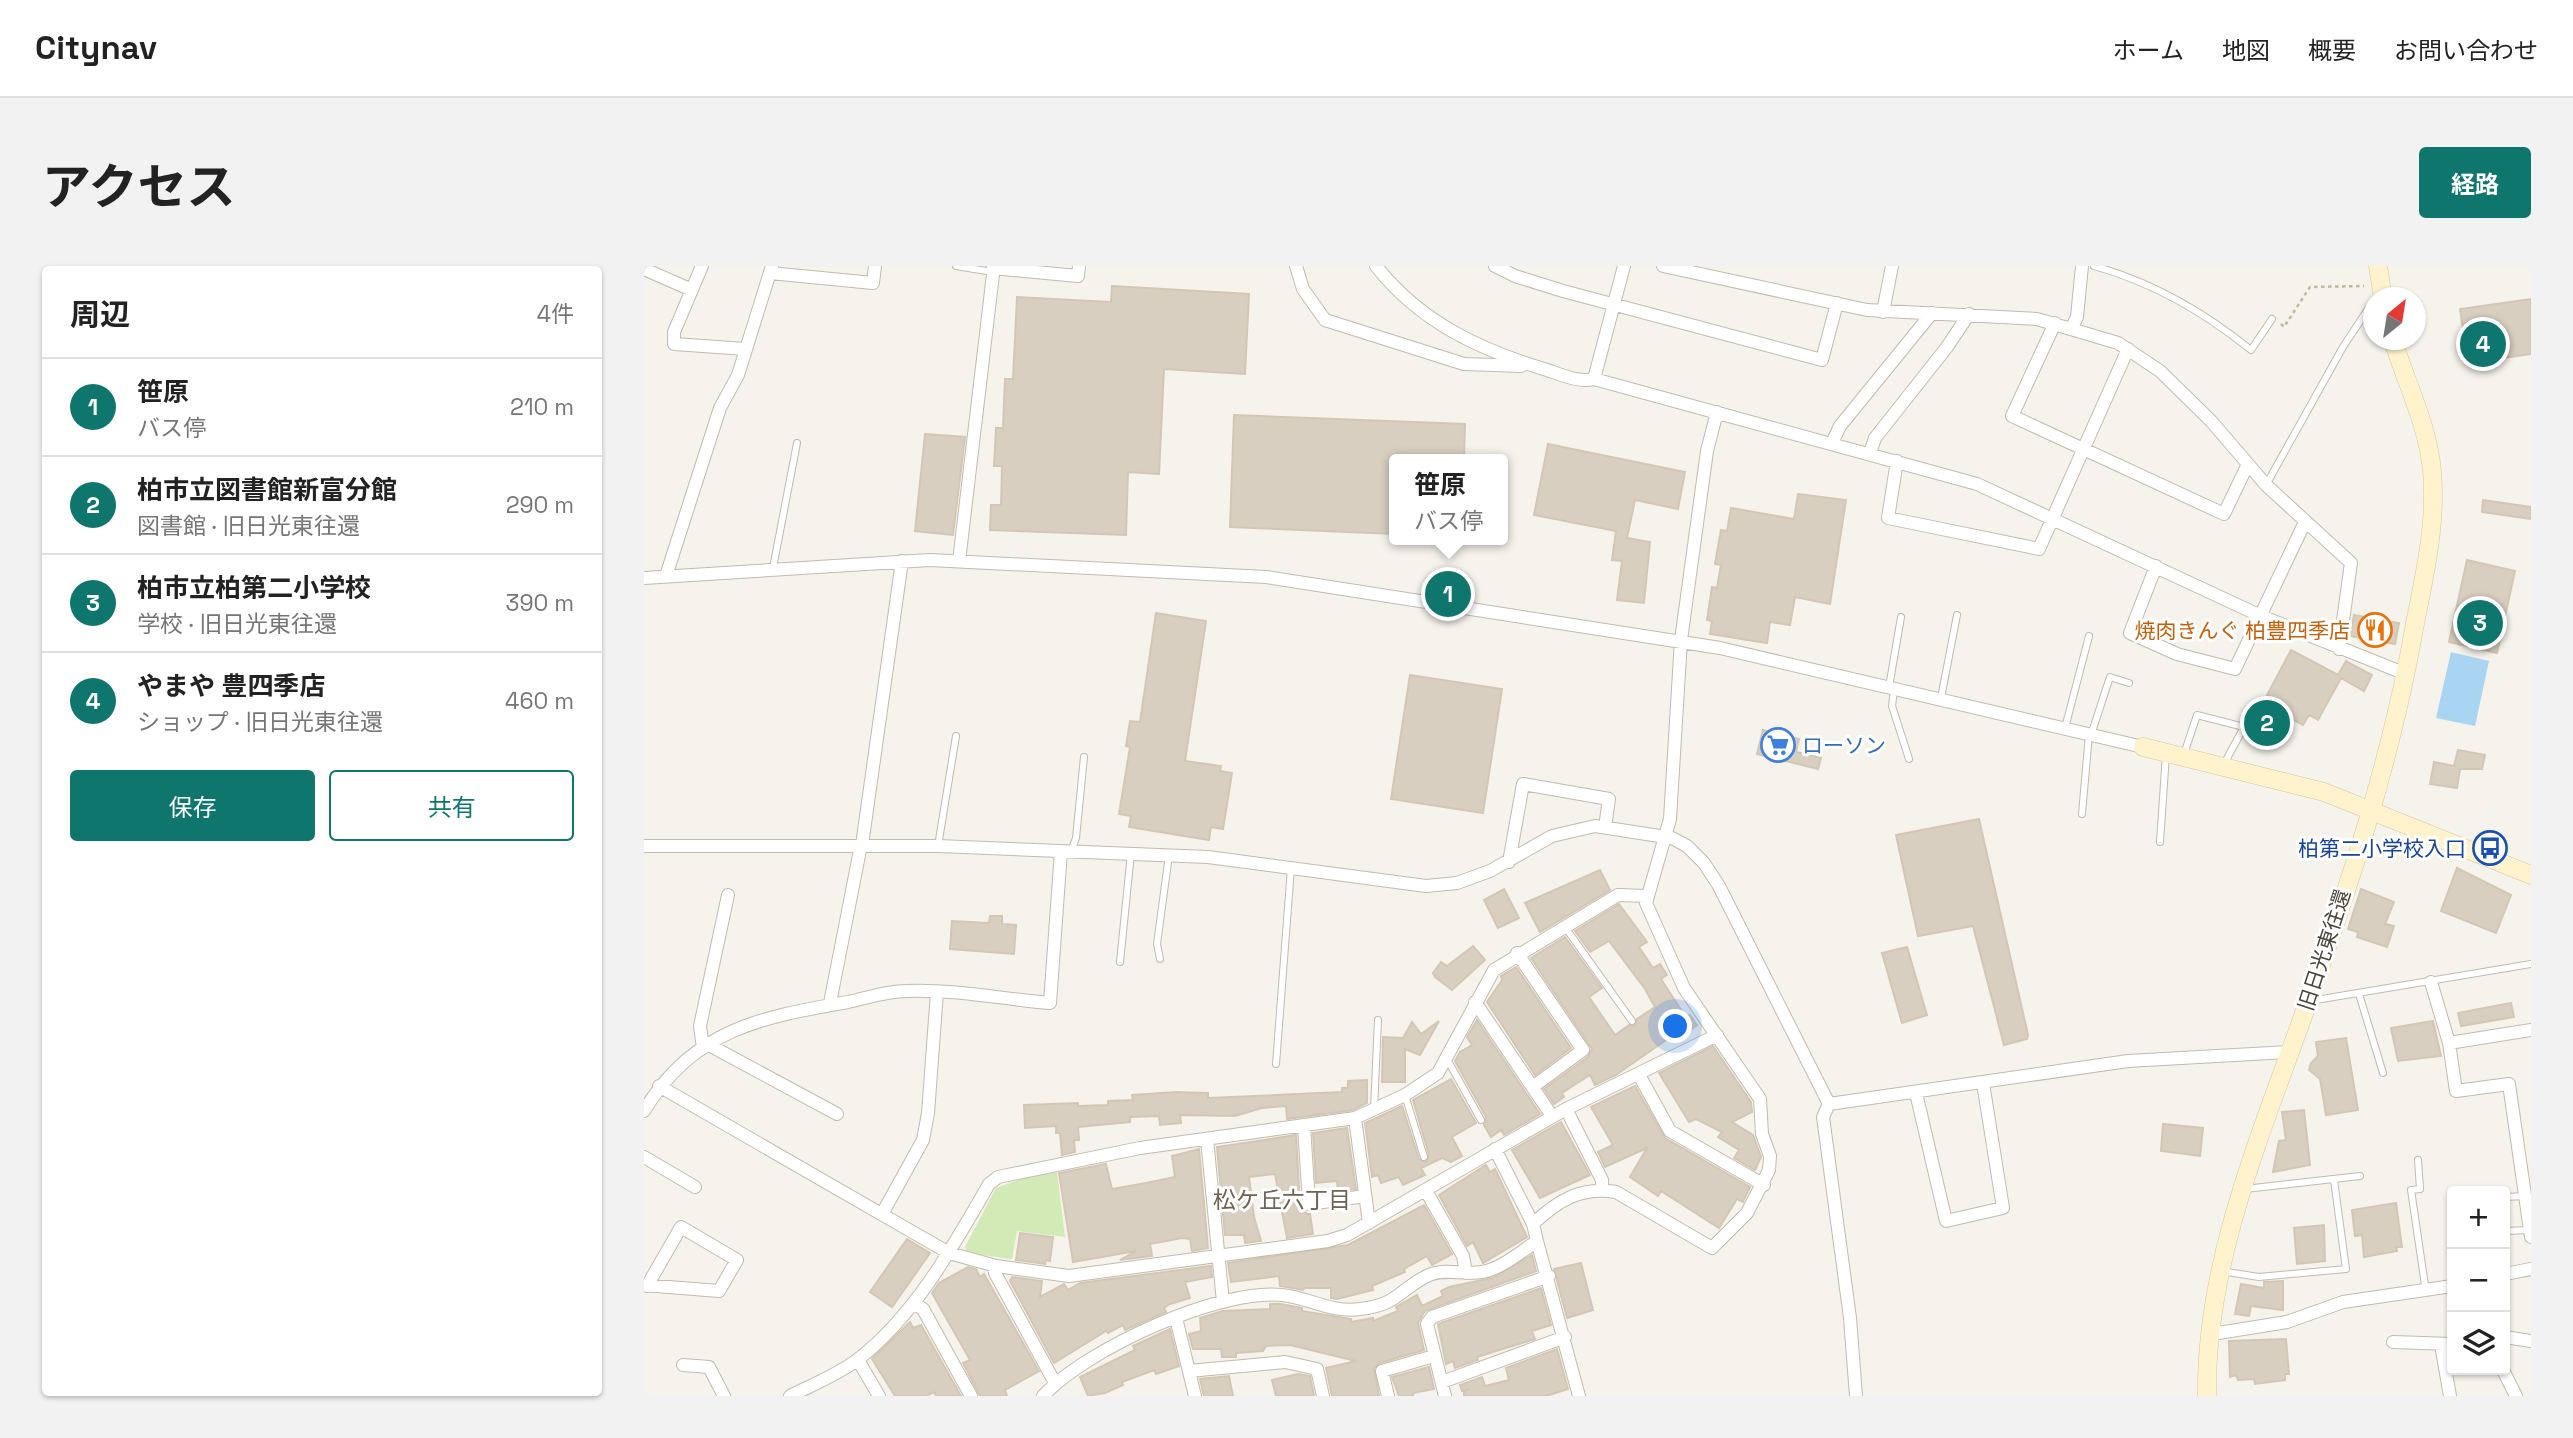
<!DOCTYPE html>
<html lang="ja">
<meta charset="utf-8">
<style>
:root{--surface:#fff;--page:#f2f2f2;--text:#222;--muted:#767676;--line:#e0e0e0;--accent:#0f766e}
body{margin:0;font-family:"Space Grotesk","Noto Sans JP",sans-serif;background:var(--page);color:var(--text)}
.controls{position:absolute;right:21px;bottom:21px;display:grid;overflow:hidden;border-radius:7px;box-shadow:0 2px 5px #0004}
.controls button{width:63px;height:63px;display:grid;place-items:center;padding:0;border:0;border-bottom:2px solid var(--line);background:var(--surface);color:var(--text);font:35px sans-serif}
.compass{position:absolute;left:1719px;top:21px;width:63px;height:63px;border-radius:50%;background:var(--surface);box-shadow:0 2px 5px #0004;rotate:30deg}
.you{position:absolute;left:1032px;top:761px;width:24px;height:24px;margin:-18px;border:5px solid #fff;border-radius:50%;background:#1a73e8;box-shadow:0 0 0 10px #1a73e833}
.badge{display:grid;place-items:center;width:46px;height:46px;border-radius:50%;background:var(--accent);color:#fff;font-size:23px;font-weight:700}
.pin{position:absolute;translate:-50% -50%;border:4px solid #fff;box-shadow:0 2px 7px #0006}
.popup{position:absolute;left:745px;top:188px;width:119px;height:91px;box-sizing:border-box;display:grid;place-content:center;border-radius:7px;background:var(--surface);filter:drop-shadow(0 2px 5px #0005);font-size:23px;white-space:nowrap;color:var(--muted)}
.popup b{font-size:26px;color:var(--text)}
.popup::after{content:'';position:absolute;left:50%;top:100%;margin-left:-14px;border:14px solid transparent;border-top-color:var(--surface)}
.list{margin:0;padding:0;list-style:none}
h2{display:flex;justify-content:space-between;align-items:center;height:91px;margin:0;padding:0 28px;font-size:30px}
h2 small{font-size:23px;font-weight:400;color:var(--muted)}
.list li{display:grid;grid-template-columns:46px 1fr auto;gap:21px;align-items:center;box-sizing:border-box;height:98px;padding:0 28px;border-top:2px solid var(--line)}
.list b{display:block;font-size:26px;white-space:nowrap}
.list p{margin:0;font-size:23px;white-space:nowrap;color:var(--muted)}
.list em{font-size:23px;font-style:normal;color:var(--muted)}
.actions{display:flex;gap:14px;padding:21px 28px}
.actions a{flex:1;padding:16px 0;border:2px solid var(--accent);border-radius:7px;text-align:center;font-size:24px;color:var(--accent)}
.actions .main{background:var(--accent);color:#fff}
.icon{flex:none;width:38px;height:38px;fill:none;stroke:currentColor;stroke-width:2;stroke-linecap:round;stroke-linejoin:round}
.map{position:relative;flex:none;width:1887px;height:1130px;overflow:hidden;border-radius:7px}
header{display:flex;align-items:center;gap:42px;box-sizing:border-box;height:98px;padding:0 35px;background:var(--surface);border-bottom:2px solid var(--line)}
header strong{font-size:33px}
nav{display:flex;gap:38px;margin-inline-start:auto;font-size:24px}
.intro{display:flex;align-items:center;justify-content:space-between;box-sizing:border-box;height:168px;padding:0 42px}
h1{margin:0;font-size:49px}
.button{padding:18px 32px;border-radius:7px;background:var(--accent);color:#fff;font-size:24px;font-weight:700}
main{display:flex;gap:42px;padding:0 42px}
aside{flex:1;background:var(--surface);border-radius:7px;box-shadow:0 2px 5px #0004}
.map>svg:first-child{display:block}
.green{fill:#d2eab5}
.water{fill:#a9d4f2}
.building{fill:#d8cfc1;stroke:#d3c7b4;stroke-width:2}
.lines{fill:none;stroke-linecap:round;stroke-linejoin:round}
.lane-casing{stroke:#c2bbae;stroke-width:8}
.street-casing{stroke:#c2bbae;stroke-width:14}
.secondary-casing{stroke:#d6c79b;stroke-width:19}
.path{stroke:#c4b79f;stroke-width:2.5;stroke-dasharray:3.5 3.5;stroke-linecap:butt}
.lane{stroke:#fff;stroke-width:6}
.street{stroke:#fff;stroke-width:12}
.secondary{stroke:#fff3cd;stroke-width:18}
.labels{text-anchor:middle;dominant-baseline:central;stroke-width:6;stroke-linejoin:round;paint-order:stroke}
.food-label{font-size:21px;fill:#c56008;stroke:#fff;text-anchor:end}
.shop-label{font-size:21px;fill:#366cbe;stroke:#fff;text-anchor:start}
.transit-label{font-size:21px;fill:#164399;stroke:#fff;text-anchor:end}
.street-label{font-size:21px;fill:#4b4439;stroke:#fff}
.neighbourhood-label{font-size:23px;fill:#6e6250;stroke:#fff}
</style>
<header>
<strong>Citynav</strong>
<nav><a>ホーム</a><a>地図</a><a>概要</a><a>お問い合わせ</a></nav>
</header>
<div class="intro"><h1>アクセス</h1><a class="button">経路</a></div>
<main>
<aside>
<h2>周辺<small>4件</small></h2>
<ul class="list">
<li><span class="badge">1</span><div><b>笹原</b><p>バス停</p></div><em>210 m</em></li>
<li><span class="badge">2</span><div><b>柏市立図書館新富分館</b><p>図書館 · 旧日光東往還</p></div><em>290 m</em></li>
<li><span class="badge">3</span><div><b>柏市立柏第二小学校</b><p>学校 · 旧日光東往還</p></div><em>390 m</em></li>
<li><span class="badge">4</span><div><b>やまや 豊四季店</b><p>ショップ · 旧日光東往還</p></div><em>460 m</em></li>
</ul>
<div class="actions"><a class="main">保存</a><a>共有</a></div>
</aside>
<div class="map">
<svg width="1887" height="1130" viewBox="0 0 1887 1130">
<rect width="100%" height="100%" fill="#f6f3ec"/>
<path class="green" d="M413,906l8,65 -48,-6 -5,28 -45,-6 -2,-6 31,-59 38,-14z"/>
<path class="water" d="M1807,386l38,9 -14,65 -39,-8z"/>
<path class="building" d="M468,20l137,8 -4,80 -81,-5 -5,105 -31,-2 -2,63 -136,-5 1,-25h10l1,-39h-8l2,-38h7l2,-49h8l4,-82 94,5z
M1887,33v55l-63,9 -8,-54z
M590,149l231,9 -1,35h-70v75l-164,-7z
M281,168l40,3 -12,98 -38,-4z
M904,178l137,28 -7,37 -43,-9 -8,38 23,4 -6,61 -27,-3 5,-39 -10,-1 4,-29 -82,-16z
M1154,228l48,6 -16,104 -35,-7 -5,28 -20,-3 -3,21 -57,-9 2,-13 -5,-1 5,-33 5,1 4,-23 -6,-1 6,-34 6,1 4,-23 63,11z
M1839,234l48,7v12l-49,-7z
M1823,294l48,11 -18,82 -48,-11z
M512,347l50,8 -21,140 36,5 -1,5 12,2 -9,56 -12,-2 -2,13 -80,-13 2,-11 -12,-2 11,-67 -4,-1 4,-25 10,1z
M1710,349l45,8 -4,21 -45,-8z
M1647,384l47,25 8,-14 26,14 -8,16 -23,-13 -23,42 -9,-5 -6,10 -21,-11 4,-9 -19,-10z
M766,409l92,14 -19,124 -92,-14z
M1119,464l36,9 -3,13 25,6 -3,11 -61,-15z
M1814,484l27,5 -3,14h-22l-3,19 -27,-4 4,-22 20,4z
M1335,553l49,216 -1,4 -23,6 -31,-119 -55,10 -22,-101z
M1813,602l54,27 -15,38 -55,-22z
M956,604l10,20 -70,42 -15,-29z
M860,623l15,29 -21,10 -14,-28z
M1717,623l33,13 -9,22 9,2 -7,21 -30,-10 1,-5 -10,-3z
M975,638l28,38 -8,5 14,21 7,-4 7,11 -6,4 24,37 5,-1 7,10 -15,11 -3,-5 -63,44 -21,10 -5,-10 -28,18 2,4 -10,7 -10,-15 44,-32 4,-8 -61,-91 34,-21 37,51 -13,9 26,38 14,-10 6,1 2,-7 18,-12 -10,-18 -36,-48 -19,11 -15,-21z
M346,650h12v8l14,1 -2,29 -64,-5 2,-28 37,2z
M829,680l12,14 -33,30 -17,-13 -2,-4 8,-11 6,4z
M1263,681l20,68 -25,8 -20,-70z
M872,701l55,81 -36,27 -48,-73 15,-22 -1,-4z
M1867,737l3,14 -53,9 -3,-13z
M833,754l63,94 -36,21 -3,-5 -10,7 -7,-12 2,-8 -31,-56 5,-9 12,-7 -5,-8z
M795,755l-19,34 -15,-6v33h-23l1,-45 20,1 9,-16 9,12z
M1789,755l8,35 -43,5 -7,-33z
M1702,772l12,72 -32,5 -6,-36 -11,-9 2,-7 7,-7 -2,-14z
M1069,780l38,56 1,10 -20,10 21,13 8,22 -6,13 -21,-12 5,-8 -21,-13 4,-5 -26,-13 -7,3 -30,-49z
M807,813l25,44 -24,14 10,19 -11,6 -9,-4 -21,10 4,7 -22,10 -4,-8 -18,6 -3,-8 -6,2 -7,-54 37,-17 17,53 7,3 3,-7 -16,-55z
M723,814v23l-14,7 -66,9 -1,-13 -24,2 -27,8 -55,-1 1,8 -21,2 -1,-9 -29,1v5l-52,5 1,13h-5l1,12 -13,3 -2,-22h-4v-7l-31,2 -1,-23 54,-2v3l30,-1v-4l25,-1 -1,-5 45,-3 31,1v5l134,-6v-4h6v-7z
M991,820l30,52 85,49 -7,15 -6,-3 -18,29 -58,-37 -3,5 -28,-19 17,-29 -42,19 -7,-15 15,-7 -22,-38z
M1660,844l6,55 -37,7 6,-31 7,-1 -4,-28z
M917,856l29,53 -50,23 -28,-48z
M1519,858l40,4 -3,28 -39,-5z
M703,862l9,61 -18,2 -1,-10 -21,2 -3,-50z
M652,869l4,70 7,9h3l3,20 -26,4 -12,-64 -26,3 5,40 7,24 -16,2 -1,-8h-19l-8,-88z
M555,883l9,99 -16,3 -2,-12 -8,-1 -32,6 2,12 -32,4 16,-9 -63,11 -14,-89 47,-9 6,25 34,-6 29,-6 -3,-21z
M842,899l4,7 5,-3 32,68 -44,26 -10,-21 -6,4 -28,-51z
M1752,937l6,44h-6l1,4 -33,6 -2,-22 -7,1 -3,-26z
M780,939l28,49 -20,11 -5,-9 -23,13 1,3 -33,14 1,4 -36,9 -6,-1v-10h-27l-1,2 -23,-4 -1,-10 -48,6 -3,-19 120,-18z
M1680,959l1,36 -28,3 -3,-36z
M376,967l33,4 -3,24 -4,-1 -1,4 -29,-4z
M263,973l23,14 -38,54 -22,-15z
M888,989l4,16 -111,40 -7,12 6,27 -44,13 -6,5 5,28h-47l-6,-28 30,-7 -66,-16 -24,1 -3,5 -27,2v4h-14l-1,-8h-28l-4,-15 12,-3 -1,-13 23,-7 47,-2v-5h11l21,4v3l49,8v3l22,-4v3l25,-10 -2,-4 21,-12 5,11 21,-10 -2,-5 8,-4 43,-9z
M937,997l12,47 -26,8 -13,-49z
M567,1000l1,11 -27,5 5,16 -20,6 -6,4 2,4 -41,18 -2,-5 -15,8 -2,-2 -52,32 -44,-82 2,-4 30,4 -2,16 24,-13 4,6 12,-7z
M324,1001l8,2 4,8 4,-3 55,97 -34,19 2,6h-27l-17,-33 7,-3 -38,-67 7,-10z
M1639,1015v29l-32,-4 -2,10 -14,-2 6,-30 23,4v-6z
M897,1022l10,37 -19,6 3,8 -58,18 1,3 -23,8 -2,-7 -7,3 -8,-40z
M266,1056l3,6 8,-3 40,71h-25l-2,-4 -8,4h-31l-23,-37z
M526,1063l9,37 -23,8 -2,-4 -32,12 1,3 -18,8 -17,3 -8,-19 55,-27 -2,-4z
M1642,1073l3,35h-4v6l-30,4 -1,-5 -16,1 -2,-5 -6,2 -1,-36z
M913,1083l11,40 -22,7h-82v-4l5,-3 -7,2 -2,-6 22,-8 3,9 24,-6 -3,-12z
M785,1101l5,22 -21,4v3h-14l-7,-19z
M654,1108l12,2 4,20h-38l-4,-16z
M585,1110l4,20h-29l-4,-17z"/>
<g class="lines">
<g class="lane-casing">
<path id="lane" d="M312,0l37,6
M1450,0c58,16 110,46 157,84l21,-31
M1622,219l77,-138 31,-47
M129,302l24,-125
M1245,421l12,-70
M1250,424l-2,16 17,53
M1297,432l16,-83
M1421,462l24,-92
M1447,469l19,-58 19,6
M1540,488l13,-39 47,12 -20,37
M1438,548l7,-80
M1516,576l6,-88
M294,580l18,-110
M427,585l5,-13 8,-81
M921,661l67,94
M516,693l-3,-15 12,-89
M476,696l11,-109
M1715,728l24,79
M1666,735l221,-37
M803,793l34,61
M632,798l15,-196
M761,829l19,62
M730,843l4,-89
M1774,894l2,29 -9,1 15,102
M1601,923l115,-13
M1861,931l21,-1
M1861,965l25,-1
M1577,1005l38,6 87,-8 -12,-89"/>
</g>
<g class="street-casing">
<path id="street" d="M58,0l-28,66v12l72,5
M652,0l7,23 22,31 139,44 57,2
M732,0c44,56 104,84 171,104 15,5 33,13 47,9l383,105 284,132 145,58
M851,0l20,10 48,15 259,69 15,-57
M1019,0l204,44 170,9 81,24 42,28 51,50 55,64 85,78 -12,86
M349,2l85,8 1,-10
M0,3l48,21
M126,7l103,10 2,-17
M1239,46l9,-46
M1411,57l-43,93 212,98 24,-50
M1428,61l5,-10 5,-51
M950,113l30,-113
M1188,177l8,-17 92,-113
M1226,187l5,-15 72,-91 22,-33
M1253,195l-9,57 151,31 89,-200
M315,295l35,-295
M1512,300l-26,67 47,21 58,15 70,-147
M22,310l54,-168 18,-33 34,-109
M0,312l286,-18 336,17 454,71 423,99
M218,579l40,-284
M0,580h294l270,11 218,29 31,-3 33,-12 62,-35 43,-10 77,12 15,8 17,17 15,23 110,218 -6,13 27,201 6,78
M865,596l14,-78 86,15 -4,28
M873,687l66,97 -49,36
M1787,716l18,61 7,48 53,-7 22,153
M831,736l77,114
M186,737l31,-158
M1805,777l82,-13
M65,779l128,69
M59,782l-3,-22 28,-131
M995,809l31,56 94,54
M15,820l290,167 47,13 73,10 259,-35 19,-6 219,-126 151,-74
M1272,827l30,128 57,-13 -20,-125
M1185,838l299,-43 162,-9
M922,843l36,71v10
M0,845c49,-82 118,-94 204,-109 19,-4 39,-11 58,-11 47,-2 96,8 144,12l11,-152
M711,852l14,105
M660,860l5,78 56,-8
M563,873l16,163
M0,891l51,30
M782,925l37,65 3,17
M238,948l41,-74 5,-27 9,-121
M889,958c24,-23 48,-38 83,-32l96,56 35,-35 22,-43 1,-14 -8,-22 -2,-35 -76,-111 -38,-85 24,-84 11,-179 26,-189 10,-39
M893,975l42,155
M352,1000l-1,7 60,110
M1861,1008l26,-5
M0,1019l75,6 18,-31 -56,-33 -34,59
M269,1037l10,6 48,87
M532,1052l19,78
M1568,1068l75,-12 56,-20 109,-16
M1861,1071l26,4
M1749,1076l59,2
M1797,1079l9,51
M214,1094l21,36
M39,1099l26,2 15,29
M1859,1104l13,26
M545,1105l96,-9 32,7 6,27
M798,1116l123,-45
M146,1130c22,-11 47,-21 67,-36 57,-43 97,-115 132,-176l9,-7 142,-29 215,-30 50,-23 33,-22 56,-103 124,-75 29,1
M399,1130c42,-46 176,-108 239,-101 28,3 49,18 78,14 39,-4 40,-21 69,-34 16,-7 37,0 53,-3 19,-3 40,-21 55,-31l-4,-17 -38,-75
M744,1130l-6,-25 52,-15
M801,1130l-18,-72 5,-7 117,-41"/>
</g>
<g class="secondary-casing">
<path id="secondary" d="M1734,0l5,32
M1499,481l181,45 207,83
M1563,1130c-2,-130 52,-257 95,-377 45,-127 89,-257 112,-390 10,-52 23,-105 18,-158 -4,-46 -26,-88 -39,-131"/>
</g>
<path class="path" d="M1637,58l3,3 26,-40 54,-1"/>
<use href="#lane" class="lane"/>
<use href="#street" class="street"/>
<use href="#secondary" class="secondary"/>
</g>
<defs>
<g id="restaurant-ring" transform="scale(1.75)"><circle r="9.5" fill="#fff" stroke="#e8710a" stroke-width="1.5"/><path d="M-5-6h1v4h1v-4h1v4h1v-4h1v5L-1.5 .5V6h-2V.5L-5-1ZM5-6V6H3V1.5H1.5Q1.5-4 5-6Z" fill="#e8710a"/></g>
<g id="supermarket-ring" transform="scale(1.75)"><circle r="9.5" fill="#fff" stroke="#3f7fe0" stroke-width="1.5"/><path d="M-6-5.5h2.5l.6 2H6L4.5 2H-2.5L-4.4-4H-6ZM-1.5 3.2a1.3 1.3 0 1 0 .1 0ZM3 3.2a1.3 1.3 0 1 0 .1 0Z" fill="#3f7fe0"/></g>
<g id="bus-ring" transform="scale(1.75)"><circle r="9.5" fill="#fff" stroke="#1a4fb4" stroke-width="1.5"/><path d="M-5-6H5V4H4V6H2V4H-2V6H-4V4H-5ZM-3.5-4V0h7V-4ZM-3.5 1.2v1.5H-2V1.2ZM2 1.2v1.5H3.5V1.2Z" fill="#1a4fb4"/></g>
</defs>
<g fill-rule="evenodd">
<use href="#restaurant-ring" x="1731" y="364"/>
<use href="#supermarket-ring" x="1134" y="479"/>
<use href="#bus-ring" x="1846" y="582"/>
</g>
<g class="labels">
<g class="food-label">
<text x="1706" y="364">焼肉きんぐ 柏豊四季店</text>
</g>
<g class="shop-label">
<text x="1158" y="479">ローソン</text>
</g>
<g class="transit-label">
<text x="1822" y="582">柏第二小学校入口</text>
</g>
<g class="street-label">
<text transform="translate(1680 684) rotate(-72)">旧日光東往還</text>
</g>
<g class="neighbourhood-label">
<text x="638" y="934">松ケ丘六丁目</text>
</g>
</g>
</svg>
<div class="controls">
<button>+</button>
<button>−</button>
<button><svg class="icon" aria-label="layers" viewBox="0 0 24 24"><path d="M12 4l9 5-9 5-9-5zM3 14l9 5 9-5"/></svg></button>
</div>
<svg class="compass" viewBox="-18 -18 36 36"><path d="M0-13l5 13h-10z" fill="#e53935"/><path d="M0 13l5-13h-10z" fill="#767676"/></svg>
<div class="you"></div>
<div class="pin badge" style="left:804px;top:328px">1</div>
<div class="popup"><b>笹原</b>バス停</div>
<div class="pin badge" style="left:1623px;top:457px">2</div>
<div class="pin badge" style="left:1836px;top:357px">3</div>
<div class="pin badge" style="left:1839px;top:78px">4</div>
</div>
</main>
